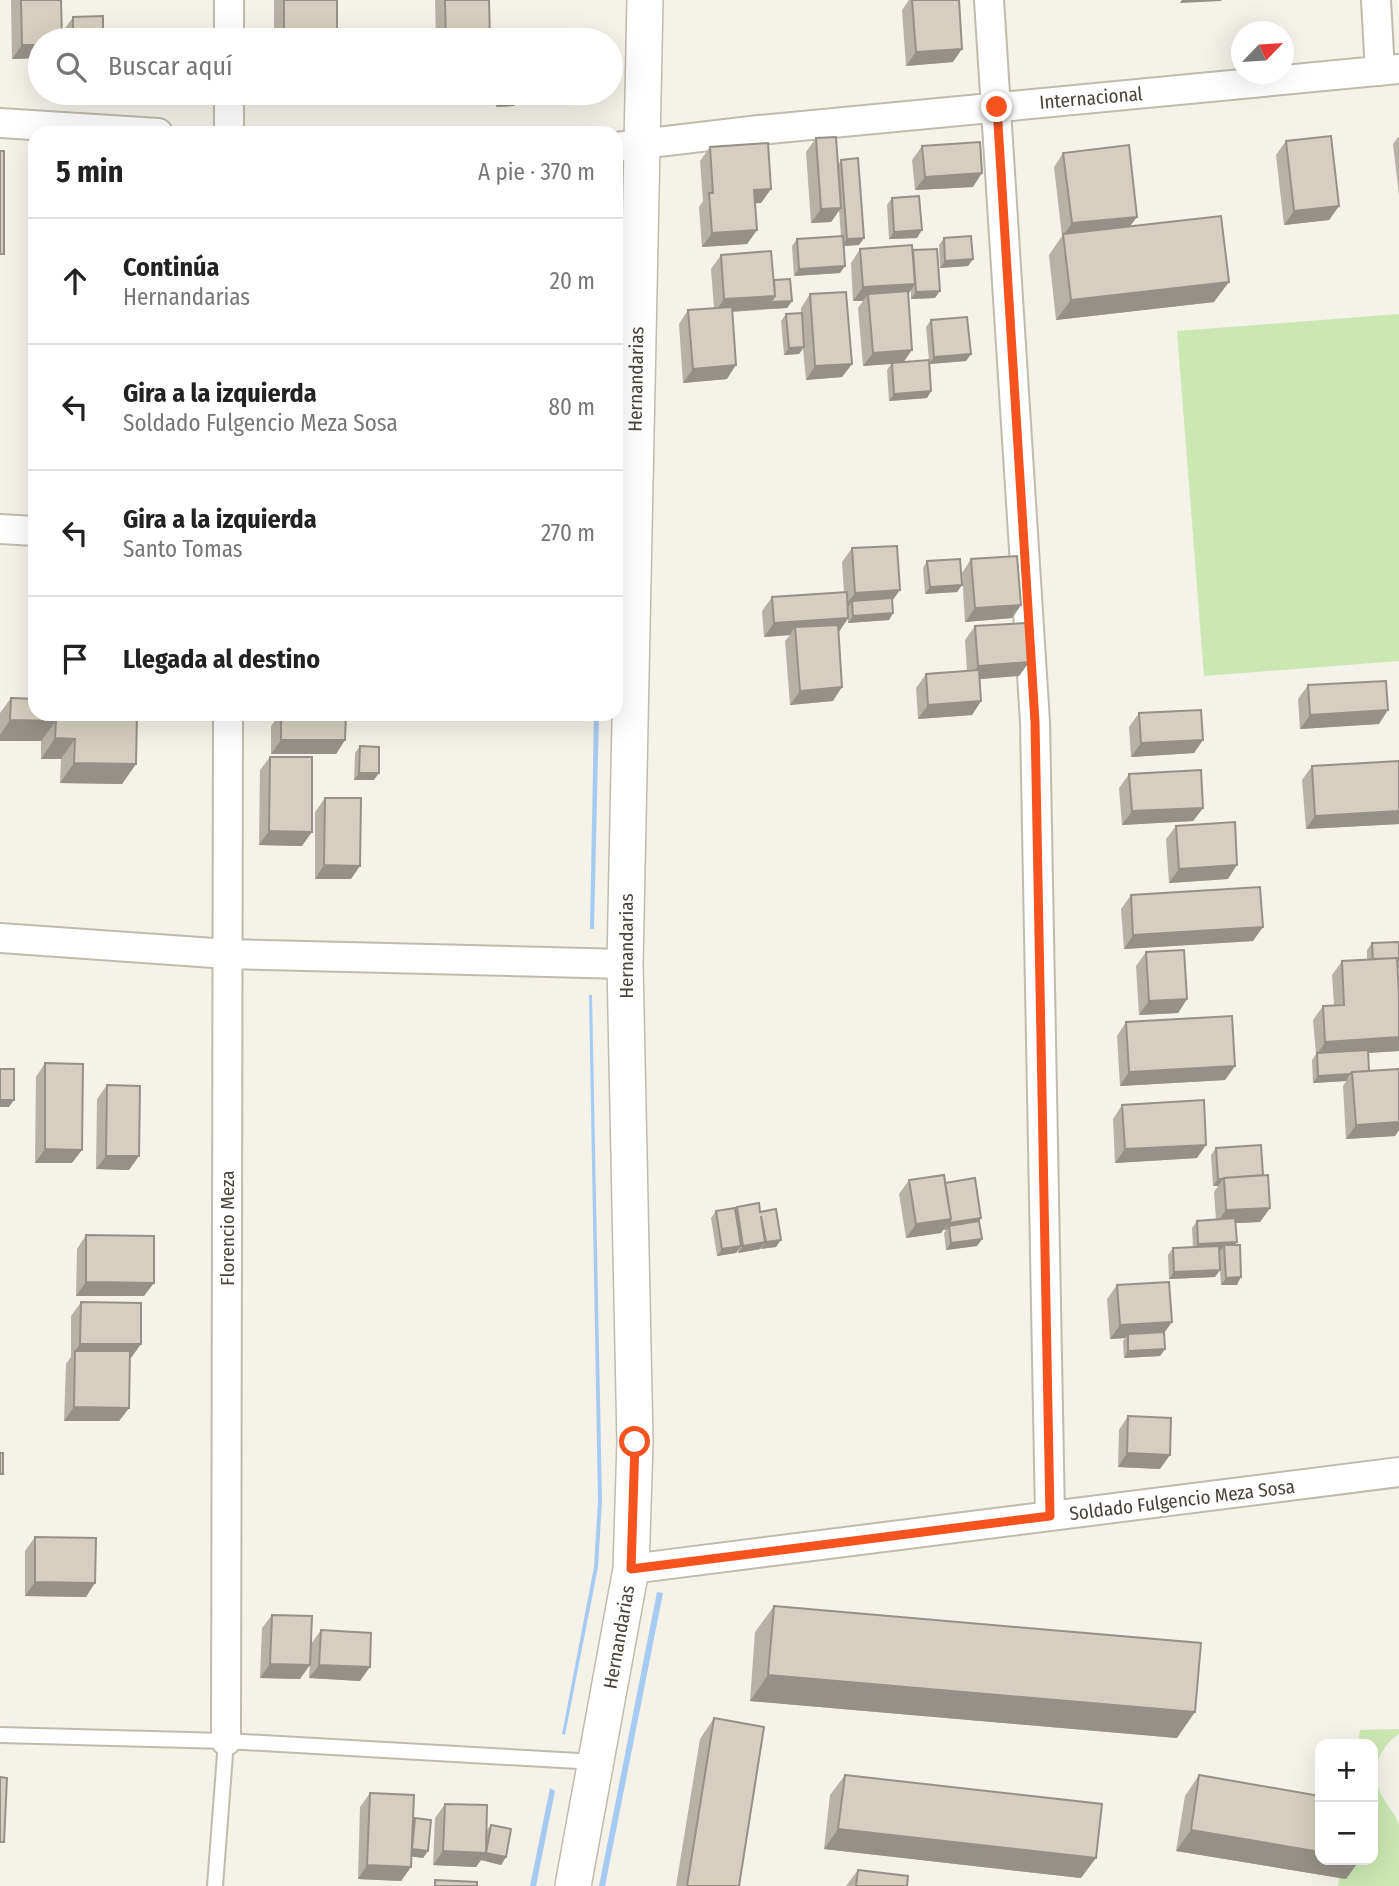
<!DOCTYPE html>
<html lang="es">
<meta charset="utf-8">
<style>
:root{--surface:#fff;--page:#f6f6f6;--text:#222;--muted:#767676;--line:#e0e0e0}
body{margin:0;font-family:"Fira Sans Condensed",sans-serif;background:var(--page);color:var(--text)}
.controls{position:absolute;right:21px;bottom:21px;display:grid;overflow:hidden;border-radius:14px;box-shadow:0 7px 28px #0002}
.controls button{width:63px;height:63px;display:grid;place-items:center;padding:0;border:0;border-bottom:2px solid var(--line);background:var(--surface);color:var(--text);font:35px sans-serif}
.compass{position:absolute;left:1231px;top:21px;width:63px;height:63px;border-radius:50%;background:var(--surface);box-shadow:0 7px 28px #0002;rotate:65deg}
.stop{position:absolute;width:21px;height:21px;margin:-16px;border:5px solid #f6531f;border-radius:50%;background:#fff}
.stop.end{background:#f6531f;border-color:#fff;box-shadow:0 2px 7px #0008}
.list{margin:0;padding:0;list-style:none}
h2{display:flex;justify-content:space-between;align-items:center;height:91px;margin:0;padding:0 28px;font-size:30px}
h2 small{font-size:23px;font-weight:400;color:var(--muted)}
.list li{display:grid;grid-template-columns:46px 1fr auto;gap:21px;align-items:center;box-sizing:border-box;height:126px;padding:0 28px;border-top:2px solid var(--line)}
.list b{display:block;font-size:26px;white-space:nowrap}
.list p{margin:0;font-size:23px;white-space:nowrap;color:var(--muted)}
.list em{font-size:23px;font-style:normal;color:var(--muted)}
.icon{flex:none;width:38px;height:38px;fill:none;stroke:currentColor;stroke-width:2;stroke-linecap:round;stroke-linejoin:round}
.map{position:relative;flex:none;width:1399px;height:1886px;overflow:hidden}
.search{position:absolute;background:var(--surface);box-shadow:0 7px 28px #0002;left:28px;top:28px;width:595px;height:77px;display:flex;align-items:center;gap:18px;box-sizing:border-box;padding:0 24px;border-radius:38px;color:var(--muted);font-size:26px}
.panel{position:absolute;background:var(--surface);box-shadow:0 7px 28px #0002;left:28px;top:126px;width:595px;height:595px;border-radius:21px}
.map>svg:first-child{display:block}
.park{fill:#cbe8b3}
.water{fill:#a7cbf0}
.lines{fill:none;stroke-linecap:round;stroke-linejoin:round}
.service-casing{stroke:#c0bbac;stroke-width:18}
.minor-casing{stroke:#c0bbac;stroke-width:32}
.tertiary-casing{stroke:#c0bbac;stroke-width:38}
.service{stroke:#fff;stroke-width:14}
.minor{stroke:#fff;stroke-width:28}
.tertiary{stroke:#fff;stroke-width:35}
.wall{fill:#b8b2a4}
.shaded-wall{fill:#969186}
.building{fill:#d6cfbf;stroke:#969186;stroke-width:2}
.route{stroke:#f6531f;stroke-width:9}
.labels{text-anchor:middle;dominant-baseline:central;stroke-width:6;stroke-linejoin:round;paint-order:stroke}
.street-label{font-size:19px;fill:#484338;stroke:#fff}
</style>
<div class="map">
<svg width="1399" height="1886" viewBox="0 0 1399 1886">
<rect width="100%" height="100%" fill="#f4f2e9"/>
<path class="park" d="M1399,314v347l-195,15 -27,-345z
M1399,1729v5c-21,14 -30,39 -17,62 5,9 14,19 17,29 0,13 0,46 0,61h-61l4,-26h31v-116h-15l2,-14z"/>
<path class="water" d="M594,714h5l-5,215h-4z
M589,995h3l10,506 -4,66 -33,168 -3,-1 32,-167 4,-65z
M657,1592l6,1 -58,293h-6z
M550,1788l5,3 -19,95h-6z"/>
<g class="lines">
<g class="service-casing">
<path id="service" d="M0,1735l226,6 370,21
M215,1886l11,-145"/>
</g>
<g class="minor-casing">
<path id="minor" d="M989,0l46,722 15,794
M1376,0l4,71
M229,40v-40
M0,123l158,10
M229,133v-40
M616,147l143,-17 640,-61
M0,529l35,2
M0,938l228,16 397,10
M631,1569l768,-97
M226,1741l2,-1027"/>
</g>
<g class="tertiary-casing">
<path id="tertiary" d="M573,1886l58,-317 4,-127 -10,-478 20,-964"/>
</g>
<use href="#service" class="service"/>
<use href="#minor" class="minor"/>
<use href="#tertiary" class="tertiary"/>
</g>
<path class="wall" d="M11,0h50l-21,40v18l-28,1z
M274,0h63v40h-63z
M435,0h54l1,40h-54z
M909,0h50l-6,62 -47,4 -4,-56z
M73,17l30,23h-40v-9z
M332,93h69l-5,6 -64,1z
M437,93h58l-4,6 -54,1z
M495,93h24l-5,13 -18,1z
M1399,136v59l-6,-51z
M816,138l22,27 3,-5 23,78 -5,7 -15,1 -4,27 -46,3 -2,-30 5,-7 44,-3 -2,-26 -8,12 -20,1 -5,-71z
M1286,141l53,65 -10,14 -45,5 -8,-70z
M922,146l51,41 -58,3 -3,-30z
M710,147l61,42 -10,14h-6l2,27 -10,14 -45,3 -3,-40 4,-6 -3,-40z
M1063,153l67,74 84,75 -158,18 -7,-65 13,-19 -8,-69z
M892,198l25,40 -28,1 -2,-34z
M944,238l29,21 -5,7 -28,2 -1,-23z
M860,249l53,2 22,47 -24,1v-9l-2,3 -6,69 26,-2 -3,-33 5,-7 40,34 -5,7 -36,3 1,27 -4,7 -38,3 -2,-31 4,-6 -28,2 -5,-58 5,-7h-10l-2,-38z
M721,255l53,25 18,21 -5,7 -55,4 -5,67 -44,4 -4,-59 9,-14 26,-2 -3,-39z
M810,294l42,70 -10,13 -36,3 -3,-32 -4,6 -15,1 -3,-34 5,-7 15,-1v-5z
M852,548l41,53v12l-4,7 -41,3v-4l-10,13 -5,69 -43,4 -5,-64 5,-6 -26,2 -2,-26 10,-14 72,-5 -2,-30z
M971,559l50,46 -9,13 -47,4 -3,-49z
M927,561l35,24 -5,7 -32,2 -2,-26z
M975,626l54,36 -10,14 -39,3 1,22 -9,14 -54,4 -2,-31 10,-14 41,-3 -2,-31z
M1308,685l71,39 -79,5 -2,-30z
M11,698l126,16 -1,50 -14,20 -62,-1 1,-24h-20v-18h-41v-28z
M1139,713l64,27 -9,13 -63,4 -2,-30z
M280,714h66l-1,26 -9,14h-65v-28z
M360,746l14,34h-20l1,-27z
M270,757l32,89 -43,-1 1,-75z
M1399,761v63l-93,5 -4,-49 10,-14z
M1129,774l74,34 -10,13 -71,4 -3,-37z
M325,798l26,81h-36v-67z
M1176,826l52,53 -59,4 -3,-44z
M1131,895l122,46 -129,8 -3,-40z
M1399,942v26h-2l2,83 -31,2 1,18 30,-2v61l-4,6 -49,3 -3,-53 3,-5 -33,2 -1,-23 4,-6 -3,-34 10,-14 11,-1 -2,-30 10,-14 25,-2v-9l5,-7z
M1146,952l41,47 -9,14 -39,2 -3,-49z
M1126,1022l109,44 -10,14 -105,6 -3,-50z
M45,1063l27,100h-37l1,-86z
M107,1085l22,85 -33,-1 1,-70z
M1122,1105l75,53 -82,5 -2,-44z
M1216,1148l47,27 7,33 -10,14 -24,1 -1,22 2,40h-16l-1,-15 -5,7 -46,2 -1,-24 5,-7 20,-1 -1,-19 5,-7 19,-1 -2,-28 4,-6h-5l-2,-31z
M909,1180l36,3 36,35 -2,3 3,18 -5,7 -31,4 -2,-17 2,-3h-2v-1l-3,4 -35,5 -7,-44z
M737,1207l23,5 16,35 -15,2v-2l-1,2 -22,4v-3l-2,3 -19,3 -6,-38 5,-7 19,-1z
M86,1235l58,61h-68l1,-47z
M1117,1285l47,48 1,16 -5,7 -36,2 -1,-17 2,-3 -15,1 -3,-40z
M81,1302l50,56h-2v50l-10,13h-55l2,-57 5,-7v-41z
M1128,1416l32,53 -42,-2 1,-37z
M35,1537l51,60 -61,-1v-45z
M774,1606l403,132 -427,-37 5,-69z
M272,1615l28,64 -40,-1 2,-50z
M321,1630l39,51 -51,-3 2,-34z
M714,1718l25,168h-63l24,-147z
M845,1775l236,103 -257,-29 6,-54z
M1199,1775l147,104 -170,-28 9,-55z
M370,1793l43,28 2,-3 13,33 -5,7 -11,-2 -1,11 -10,14 -43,-2 2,-72z
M445,1804l41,27 5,-6 15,32 -5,8 -20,-5 -5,7 -43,-2 2,-47z
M858,1870l49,16h-61z"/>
<path class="shaded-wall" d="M1182,0h40l-1,1 -41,2z
M22,45h18v13l-28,1z
M962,49l-9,13 -47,4 10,-14z
M273,93h37l-3,4 -38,1z
M337,93h64l-5,6 -64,1z
M442,93h53l-4,6 -54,1z
M519,99l-5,7 -18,1 5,-7z
M982,173l-9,14 -58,3 10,-13z
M771,189l-10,14 -16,1 9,-14z
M1339,206l-10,14 -45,5 10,-14z
M841,208l-10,14 -20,1 10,-14z
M1137,217l-10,13 -65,7 10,-14z
M757,230l-10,14 -45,3 10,-14z
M922,230l-5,8 -28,1 5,-7z
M864,238l-5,7 -17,1 5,-7z
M973,259l-5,7 -28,2 5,-7z
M845,266l-5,7 -46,3 5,-7z
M1229,282l-15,20 -158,18 15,-20z
M915,284l-9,14 -38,-4 -5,7h-10l10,-14z
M940,291l-5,7 -24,1 5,-7z
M775,296l-10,13 -51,4 10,-14z
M792,301l-5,7 -22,1 5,-7z
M804,347l-5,7 -15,1 5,-7z
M912,350l-9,13 -40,3 10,-13z
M971,354l-5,7 -37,3 5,-7z
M852,364l-10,13 -36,3 9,-14z
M736,365l-9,14 -44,4 10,-14z
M931,391l-4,7 -38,3 5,-7z
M962,585l-5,7 -32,2 5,-7z
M900,590l-10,14 -38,-3 -3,5h-4l10,-13z
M1021,605l-9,13 -47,4 10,-14z
M893,613l-4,7 -41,3 5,-7z
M848,618l-9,14 -44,-5 -5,8 -26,2 10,-14z
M1029,662l-10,14 -51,4 10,-14z
M842,687l-9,14 -43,4 10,-14z
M981,701l-9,14 -54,4 10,-14z
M1388,710l-9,14 -79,5 10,-14z
M10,720l46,1 -15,20h-41v-6z
M55,738l20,1 -14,20h-20z
M281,740h64l-9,14h-65z
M1203,740l-9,13 -63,4 10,-14z
M74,763l62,1 -14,20 -62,-1z
M359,773h20l-5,7h-20z
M1203,808l-10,13 -71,4 10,-14z
M1399,811v13l-93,5 9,-13z
M269,831l43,1 -10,14 -43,-1z
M324,865l36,1 -9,13h-36z
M1237,865l-9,14 -59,4 10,-14z
M1263,927l-10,14 -129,8 9,-14z
M1187,999l-9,14 -39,2 10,-14z
M1399,1037v14l-83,5 9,-14z
M1235,1066l-10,14 -105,6 9,-14z
M1350,1074l-4,7 -33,2 5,-7z
M0,1100h14l-5,7h-9z
M1399,1122v8l-4,6 -49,3 10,-14z
M1206,1145l-9,13 -82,5 10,-14z
M45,1149l37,1 -10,13h-37z
M106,1156h33l-10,14 -33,-1z
M1218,1179h5l-5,7h-5z
M1270,1208l-10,14 -44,2 10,-14z
M981,1218l-5,7 -27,1 -3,4h-2l5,-7z
M951,1219l-10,14 -35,5 10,-14z
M982,1239l-5,7 -31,4 5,-7z
M781,1240l-5,7 -15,2 5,-7z
M765,1242l-5,7 -22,4 5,-7z
M1237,1242l-5,7 -8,-4 -3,5 -28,1 5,-7z
M741,1246l-5,7 -19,3 5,-7z
M1220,1270l-5,7 -46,2 5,-7z
M1241,1277l-4,8h-16l5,-7z
M86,1282l68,1 -10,13h-68z
M1172,1322l-10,14 -34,-2 -3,4 -15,1 10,-14z
M80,1344h61l-10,14 -56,-1v-6z
M1165,1349l-5,7 -36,2 4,-7z
M74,1407l55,1 -10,13h-55z
M1127,1453l43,2 -10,14 -42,-2z
M35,1582l60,1 -9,14 -61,-1z
M270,1664l40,1 -10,14 -40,-1z
M319,1665l51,2 -10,14 -51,-3z
M768,1675l427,37 -18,26 -427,-37z
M838,1829l258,29 -15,20 -257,-29z
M1191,1830l129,22v8h40l-14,19 -170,-28z
M412,1849l16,2 -5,7 -16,-2z
M443,1851l43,2 -10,14 -43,-2z
M486,1853l20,4 -5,8 -20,-5z
M367,1865l44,2 -10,14 -43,-2z"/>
<path class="building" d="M21,0h40l1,40h-22v5h-18z
M284,0h53v40h-53z
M445,0h44l1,40h-44z
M912,0h47l3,49 -46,3z
M103,16v24h-30v-23z
M525,37h52v3h-52z
M405,38v2h-64v-1z
M500,93h19v6l-18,1z
M1331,136l8,70 -45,5 -8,-70z
M836,137l5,71 -20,1 -5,-71z
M980,142l2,31 -57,4 -3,-31z
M768,143l3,46 -17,1 3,40 -45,3 -3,-40h4l-3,-46z
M1129,145l8,72 -65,6 -9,-70z
M0,151h4v103h-4z
M858,158l6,80 -17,1 -6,-79z
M919,196l3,34 -28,2 -2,-34z
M1221,216l8,66 -158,18 -8,-66z
M843,236l2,30 -46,3 -2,-30z
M971,236l2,23 -28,2 -1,-23z
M912,245l3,39 -52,3 -3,-38z
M937,249l3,42 -24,1 -3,-42z
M771,251l4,45 -51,3 -3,-44z
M790,279l2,22 -22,1 5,-6 -1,-16z
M908,291l4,59 -39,3 -5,-59z
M846,292l6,72 -37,2 -5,-72z
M732,307l4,58 -43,4 -5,-59z
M802,313l2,34 -15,1 -3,-34z
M967,317l4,37 -37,3 -3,-37z
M929,360l2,31 -37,3 -2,-31z
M897,546l3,44 -45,3 -3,-45z
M1017,556l4,49 -46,3 -4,-49z
M960,559l2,26 -32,2 -3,-26z
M847,592l1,26 -74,5 -2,-26z
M892,598l1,15 -40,3 -1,-15z
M1026,623l3,39 -51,4 -3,-40z
M838,625l4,62 -42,4 -5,-64z
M979,670l2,31 -53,4 -2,-31z
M1386,681l2,29 -78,5 -2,-30z
M11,698l24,1v15h102l-1,50 -62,-1 1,-24 -20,-1 1,-17 -46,-1z
M1201,710l2,30 -62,3 -2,-30z
M281,714h65l-1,26h-64z
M360,746l19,1v26h-20z
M270,757h42v75l-43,-1z
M1399,761v50l-84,5 -3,-50z
M1201,770l2,38 -71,3 -3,-37z
M325,798h36l-1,68 -36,-1z
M1235,822l2,43 -58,4 -3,-43z
M1260,887l3,40 -130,8 -2,-40z
M1399,942v19h-2v-3l-24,1 -1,-16z
M1184,950l3,49 -38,2 -3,-49z
M1397,958l2,38v41l-74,5 -2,-36 21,-1 -2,-44z
M1232,1016l3,50 -106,6 -3,-50z
M1368,1050l1,21 -17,1 -2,2 -32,2 -1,-23z
M45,1063l38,1 -1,86 -37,-1z
M0,1069h14v31h-14z
M1399,1069v53l-43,3 -4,-53z
M107,1085l33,1 -1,70h-33z
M1204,1100l2,45 -81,4 -3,-44z
M1261,1145l2,30 -39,3v1h-6l-2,-31z
M944,1175l7,44 -35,5 -7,-44z
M1268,1175l2,33 -44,2 -2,-32z
M975,1178l6,40 -32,5 2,-4 -6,-36z
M759,1203l1,9 16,-3 5,31 -15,2 -5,-26 4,26 -22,4 -6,-39z
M735,1208l6,38 -19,3 -6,-38z
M1235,1218l2,24 -39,2 -1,-23z
M979,1221l3,18 -31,4 -2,-17z
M86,1235l68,1v47l-68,-1z
M1224,1245h16l1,32 -15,1z
M1219,1246l1,24 -46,2 -1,-24z
M1169,1282l3,40 -52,3 -3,-40z
M81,1302l60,1v41h-61z
M1164,1332l1,17 -37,2v-17z
M75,1351h55l-1,57 -55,-1z
M1128,1416l43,2 -1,37 -43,-2z
M0,1453h3v21h-3z
M35,1537l61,1 -1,45 -60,-1z
M774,1606l427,37 -6,69 -427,-37z
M272,1615l40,1 -2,49 -40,-1z
M321,1630l50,3 -1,34 -51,-2z
M714,1718l50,9 -25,159h-52z
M845,1775l257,29 -6,54 -258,-29z
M1199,1775l121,21v56l-129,-22z
M0,1777l7,1 -3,64h-4z
M370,1793l44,2 -3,72 -44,-2z
M445,1804l42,1 -1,48 -43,-2z
M415,1818l16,2 -3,31 -16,-2z
M491,1825l20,4 -5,28 -20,-4z
M858,1870l50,6 -1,10h-51z
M435,1880l42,2v4h-42z"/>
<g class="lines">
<path class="route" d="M635,1442l-4,127 419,-53 -15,-794 -38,-615"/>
</g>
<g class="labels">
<g class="street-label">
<text transform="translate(1091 98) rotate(-5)">Internacional</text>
<text transform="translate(636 379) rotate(-89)">Hernandarias</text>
<text transform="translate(626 946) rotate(-90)">Hernandarias</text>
<text transform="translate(227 1228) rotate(-90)">Florencio Meza</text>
<text transform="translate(1182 1500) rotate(-7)">Soldado Fulgencio Meza Sosa</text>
<text transform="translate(619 1637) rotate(-80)">Hernandarias</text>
</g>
</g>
</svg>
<div class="controls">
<button>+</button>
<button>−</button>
</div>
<svg class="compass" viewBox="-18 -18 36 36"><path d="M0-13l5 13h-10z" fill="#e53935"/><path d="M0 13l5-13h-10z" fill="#767676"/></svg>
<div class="stop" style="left:635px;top:1442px"></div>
<div class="stop end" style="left:997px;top:107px"></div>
<div class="search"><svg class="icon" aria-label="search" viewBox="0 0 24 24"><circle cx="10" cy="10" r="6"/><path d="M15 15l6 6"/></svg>Buscar aquí</div>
<section class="panel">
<h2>5 min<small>A pie · 370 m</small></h2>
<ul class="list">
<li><svg class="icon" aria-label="ahead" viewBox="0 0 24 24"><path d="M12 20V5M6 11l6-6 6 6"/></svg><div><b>Continúa</b><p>Hernandarias</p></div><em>20 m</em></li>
<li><svg class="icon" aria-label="left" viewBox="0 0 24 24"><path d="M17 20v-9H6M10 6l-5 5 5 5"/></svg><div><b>Gira a la izquierda</b><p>Soldado Fulgencio Meza Sosa</p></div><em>80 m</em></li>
<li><svg class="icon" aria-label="left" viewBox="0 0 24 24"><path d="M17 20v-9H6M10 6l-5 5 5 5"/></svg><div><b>Gira a la izquierda</b><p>Santo Tomas</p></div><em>270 m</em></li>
<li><svg class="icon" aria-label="arrive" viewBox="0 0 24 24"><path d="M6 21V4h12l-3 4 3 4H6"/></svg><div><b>Llegada al destino</b></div></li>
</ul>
</section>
</div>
